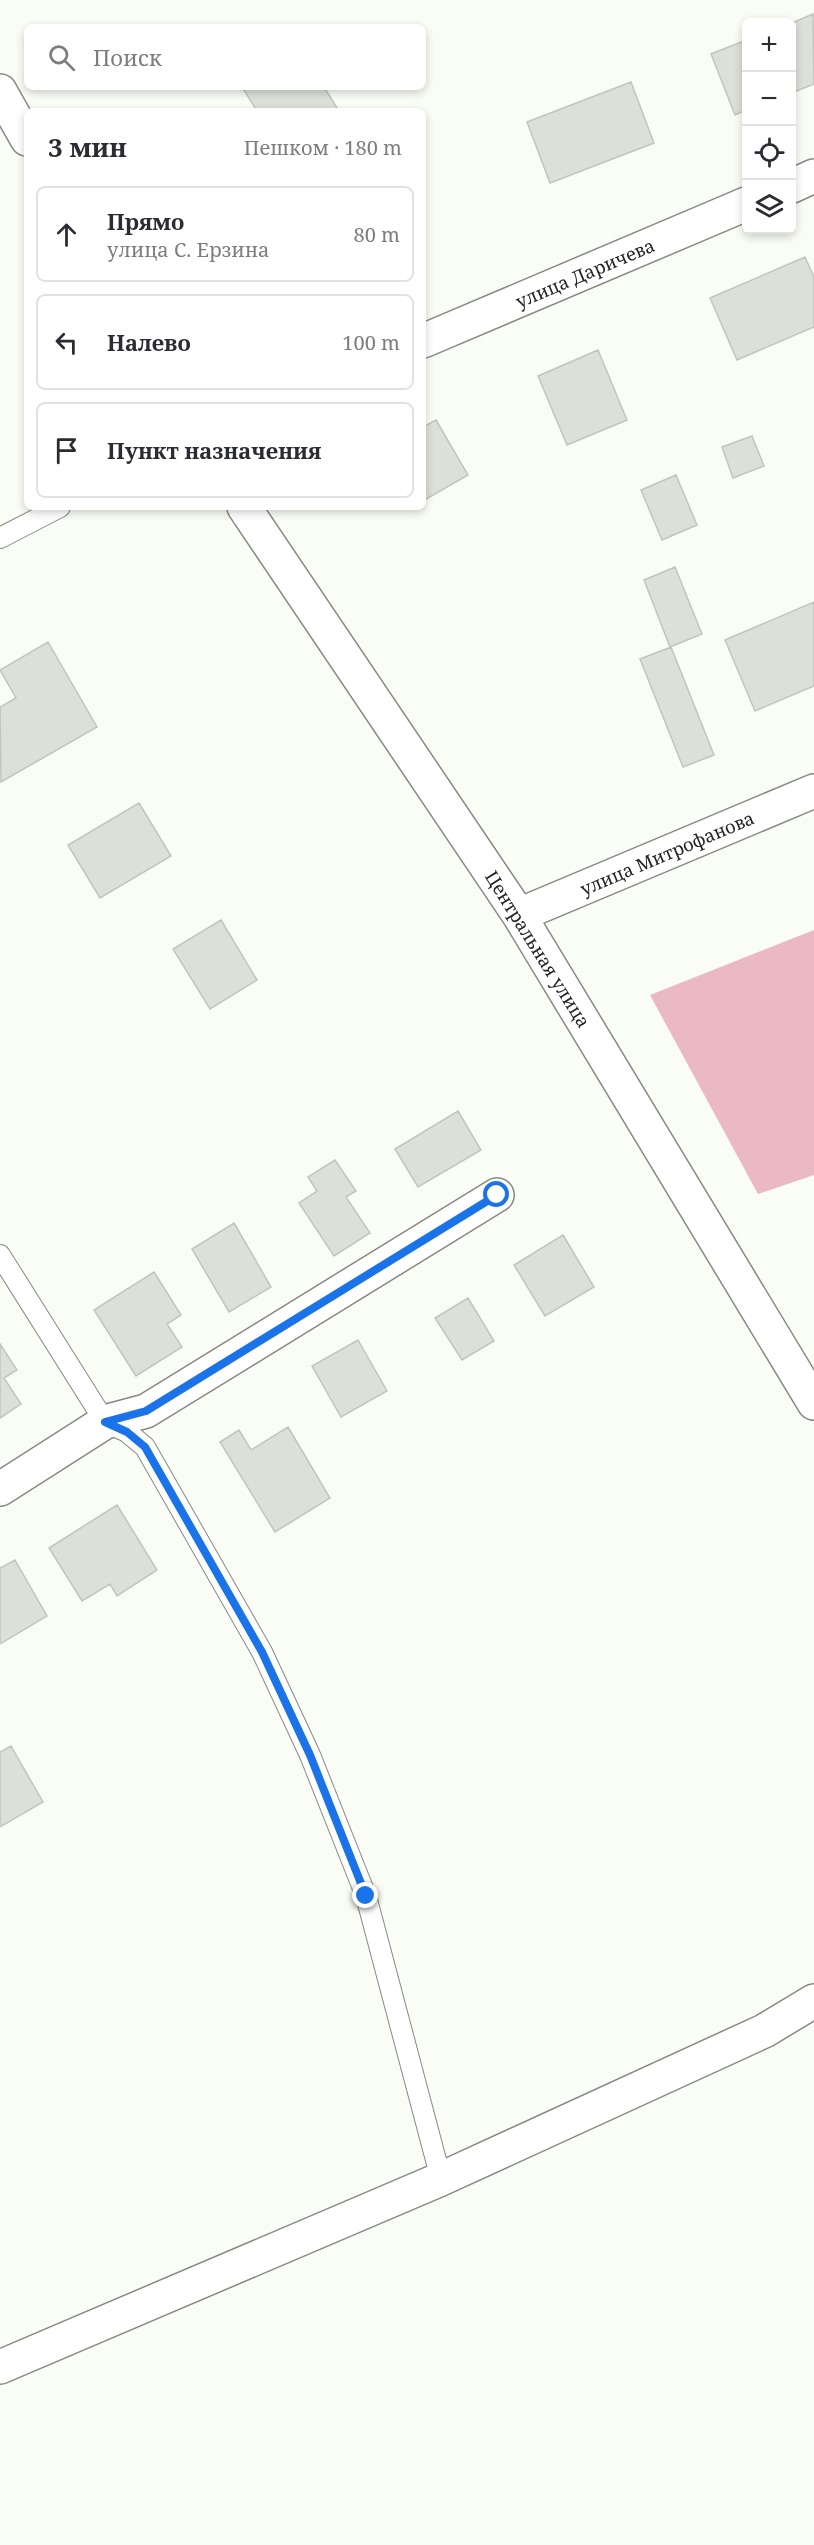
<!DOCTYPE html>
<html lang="ru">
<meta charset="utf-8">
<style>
:root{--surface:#fff;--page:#f7f7f7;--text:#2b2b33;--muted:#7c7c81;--line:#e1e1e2}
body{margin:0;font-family:"Noto Serif",serif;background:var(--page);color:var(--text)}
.controls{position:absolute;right:18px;top:18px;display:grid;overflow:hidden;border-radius:9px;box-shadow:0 3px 9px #0003}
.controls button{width:54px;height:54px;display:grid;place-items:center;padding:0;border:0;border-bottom:2px solid var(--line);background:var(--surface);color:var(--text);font:30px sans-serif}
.stop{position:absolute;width:18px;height:18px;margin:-14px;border:4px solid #1a73e8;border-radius:50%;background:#fff}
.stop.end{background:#1a73e8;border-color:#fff;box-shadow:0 2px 6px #0008}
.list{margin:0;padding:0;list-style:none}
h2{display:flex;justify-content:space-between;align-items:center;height:78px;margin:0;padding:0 24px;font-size:26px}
h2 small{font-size:20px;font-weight:400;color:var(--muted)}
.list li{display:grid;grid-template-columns:39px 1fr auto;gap:18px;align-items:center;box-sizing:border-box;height:96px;margin:0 12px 12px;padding:0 12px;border:2px solid var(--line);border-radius:9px}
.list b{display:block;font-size:22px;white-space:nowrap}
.list p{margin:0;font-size:20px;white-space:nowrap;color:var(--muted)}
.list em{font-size:20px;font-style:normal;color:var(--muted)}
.icon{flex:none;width:33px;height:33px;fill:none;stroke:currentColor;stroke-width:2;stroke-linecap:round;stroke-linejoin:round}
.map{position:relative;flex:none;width:814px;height:2545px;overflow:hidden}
.search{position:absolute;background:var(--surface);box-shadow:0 3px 9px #0003;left:24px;top:24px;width:402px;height:66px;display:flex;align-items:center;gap:15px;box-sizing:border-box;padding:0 21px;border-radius:9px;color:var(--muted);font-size:22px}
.panel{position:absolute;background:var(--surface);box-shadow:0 3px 9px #0003;left:24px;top:108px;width:402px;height:402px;border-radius:9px}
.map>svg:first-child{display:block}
.green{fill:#ebb9c4}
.building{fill:#dce0d9;stroke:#c1c5be;stroke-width:1.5}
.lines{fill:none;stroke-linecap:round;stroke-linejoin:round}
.service-casing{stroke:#868a83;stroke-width:22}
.minor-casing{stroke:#868a83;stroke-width:36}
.tertiary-casing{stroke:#868a83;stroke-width:36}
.service{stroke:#fff;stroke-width:20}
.minor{stroke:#fff;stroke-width:33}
.tertiary{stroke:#fff;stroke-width:33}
.route{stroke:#1a73e8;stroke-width:8}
.labels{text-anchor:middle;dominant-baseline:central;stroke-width:4.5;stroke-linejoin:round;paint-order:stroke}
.street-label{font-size:18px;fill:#242623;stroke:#fff}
</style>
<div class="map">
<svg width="814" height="2545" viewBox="0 0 814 2545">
<rect width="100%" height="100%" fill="#f9fdf5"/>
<path class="green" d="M814,930v245l-56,19 -108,-199z"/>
<path class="building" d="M813,14l1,70 -22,9v-70z
M746,40v70l-11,5 -24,-61z
M631,82l23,61 -104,40 -23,-61z
M242,87h82l15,24h-82z
M805,257l9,20v50l-77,33 -27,-62z
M598,350l29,70 -60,25 -29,-69z
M436,420l32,55 -45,26v-74z
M752,436l12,30 -31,12 -11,-31z
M676,475l21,50 -35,15 -21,-50z
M675,567l27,67 -32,13 -26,-67z
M814,602v84l-59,25 -30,-71z
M48,642l49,85 -96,55 -1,-75 16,-9 -16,-28z
M671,647l43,108 -31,12 -43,-108z
M139,803l32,53 -71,42 -32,-53z
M221,920l36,60 -47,29 -37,-60z
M458,1111l23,39 -63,37 -23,-38z
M335,1160l21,31 -10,6 24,36 -36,23 -35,-53 18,-12 -9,-14z
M234,1223l37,64 -42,25 -37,-63z
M563,1235l31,52 -49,29 -31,-51z
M154,1272l27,43 -14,9 15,23 -46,29 -42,-66z
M468,1298l26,43 -32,19 -27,-42z
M358,1340l29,51 -46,26 -29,-51z
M0,1344l17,26 -13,8 17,26 -21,14z
M288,1427l42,71 -55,34 -55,-90 19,-12 12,20z
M117,1505l40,65 -40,26 -7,-12 -28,17 -33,-53z
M15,1560l32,56 -47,28v-76z
M11,1746l32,56 -43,25v-75z"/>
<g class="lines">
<g class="service-casing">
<path id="service" d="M0,538l60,-31
M0,1255l105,167 22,10 18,15 117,205 48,103 56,141 75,283"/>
</g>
<g class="minor-casing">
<path id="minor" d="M0,91l27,48
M792,186l22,-10
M423,341l323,-137
M244,507l275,408 295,488
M519,915l295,-124
M0,1489l105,-67 41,-11 351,-216"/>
</g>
<g class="tertiary-casing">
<path id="tertiary" d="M0,2367l441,-188 323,-148 50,-30"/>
</g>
<use href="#service" class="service"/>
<use href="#minor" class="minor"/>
<use href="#tertiary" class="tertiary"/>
</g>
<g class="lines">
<path class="route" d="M366,1896l-56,-141 -48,-103 -117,-205 -18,-15 -22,-10 41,-11 351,-216"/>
</g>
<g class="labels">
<g class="street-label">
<text transform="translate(585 273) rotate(-23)">улица Даричева</text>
<text transform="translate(667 853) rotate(-23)">улица Митрофанова</text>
<text transform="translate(538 949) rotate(58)">Центральная улица</text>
</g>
</g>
</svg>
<div class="controls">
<button>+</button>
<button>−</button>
<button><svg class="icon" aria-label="locate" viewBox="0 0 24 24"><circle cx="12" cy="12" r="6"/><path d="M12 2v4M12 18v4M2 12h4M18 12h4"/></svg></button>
<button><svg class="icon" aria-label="layers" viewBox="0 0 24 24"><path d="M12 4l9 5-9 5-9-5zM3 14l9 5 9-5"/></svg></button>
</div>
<div class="stop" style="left:497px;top:1195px"></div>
<div class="stop end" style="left:366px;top:1896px"></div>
<div class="search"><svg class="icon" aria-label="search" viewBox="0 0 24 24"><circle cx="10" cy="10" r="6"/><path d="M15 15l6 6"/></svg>Поиск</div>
<section class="panel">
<h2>3 мин<small>Пешком · 180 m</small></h2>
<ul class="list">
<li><svg class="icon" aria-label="ahead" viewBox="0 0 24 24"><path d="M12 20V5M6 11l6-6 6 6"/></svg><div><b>Прямо</b><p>улица С. Ерзина</p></div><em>80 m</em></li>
<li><svg class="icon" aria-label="left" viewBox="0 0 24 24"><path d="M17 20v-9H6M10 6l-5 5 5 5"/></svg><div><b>Налево</b></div><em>100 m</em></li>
<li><svg class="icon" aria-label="arrive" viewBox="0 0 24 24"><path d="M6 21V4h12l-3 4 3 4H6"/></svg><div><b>Пункт назначения</b></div></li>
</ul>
</section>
</div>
